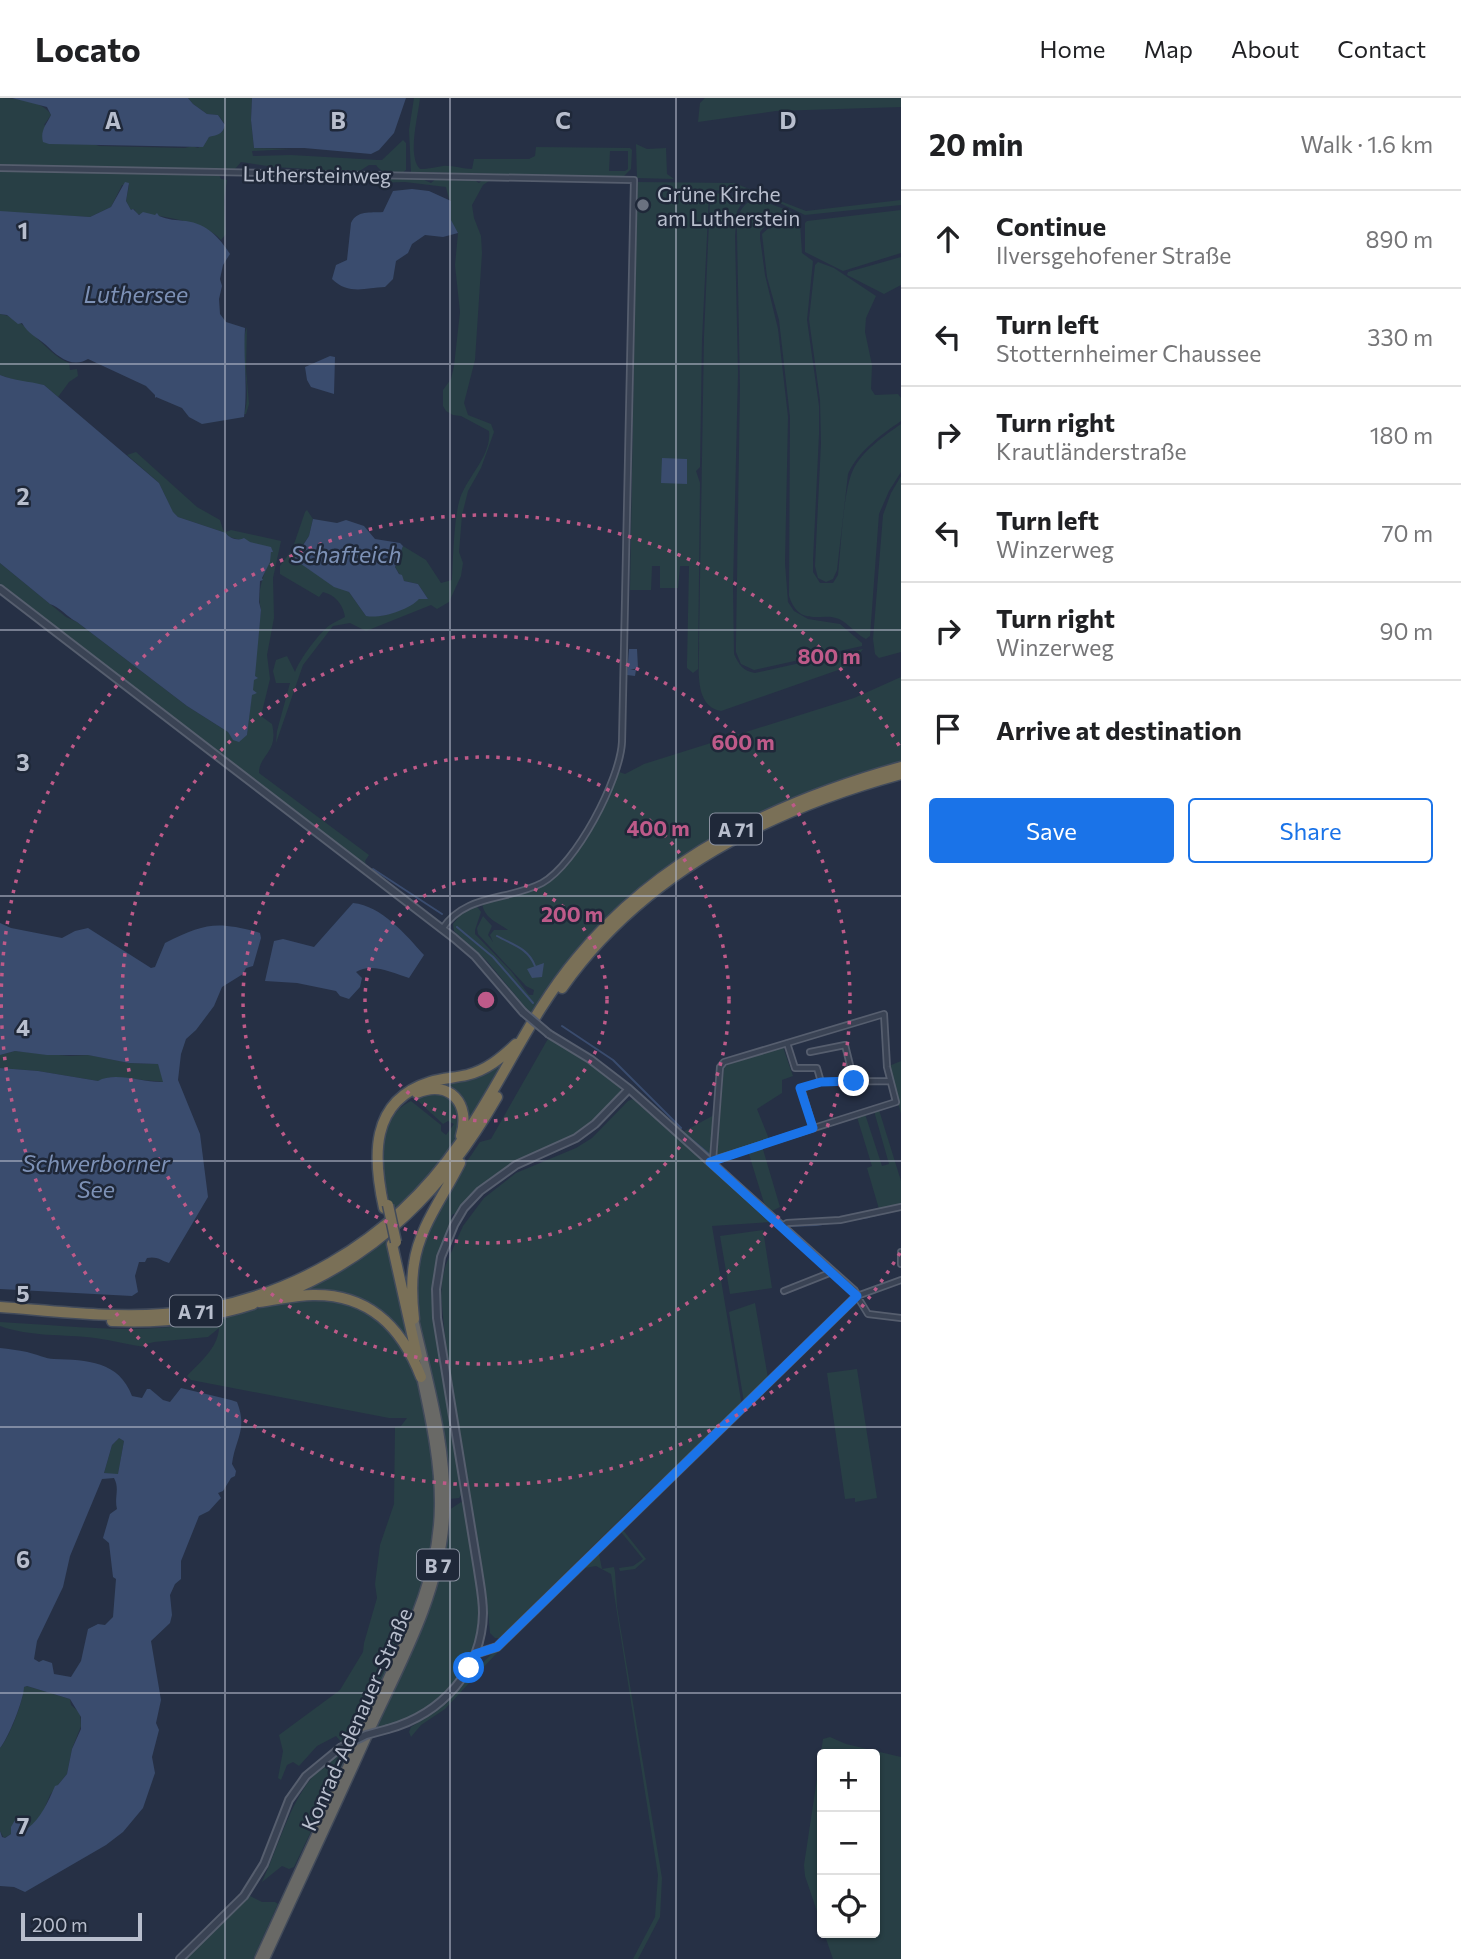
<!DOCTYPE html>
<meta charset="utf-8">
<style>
:root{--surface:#fff;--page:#f2f2f2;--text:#202124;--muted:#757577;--line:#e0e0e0;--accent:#1a73e8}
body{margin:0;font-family:Commissioner,sans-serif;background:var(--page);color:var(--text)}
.controls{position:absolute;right:21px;bottom:21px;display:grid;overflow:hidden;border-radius:7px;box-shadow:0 2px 5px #0004}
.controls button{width:63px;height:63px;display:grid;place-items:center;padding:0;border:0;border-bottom:2px solid var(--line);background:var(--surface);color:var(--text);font:35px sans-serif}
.scale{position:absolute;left:21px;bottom:18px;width:121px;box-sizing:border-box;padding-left:7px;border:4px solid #b8becd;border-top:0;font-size:19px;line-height:24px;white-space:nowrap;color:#b8becd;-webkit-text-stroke:5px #1f2839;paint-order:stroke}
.stop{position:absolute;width:21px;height:21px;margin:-16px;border:5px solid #1a73e8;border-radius:50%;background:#fff}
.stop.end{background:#1a73e8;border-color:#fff;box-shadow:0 2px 7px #0008}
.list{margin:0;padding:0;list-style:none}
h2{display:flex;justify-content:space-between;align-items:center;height:91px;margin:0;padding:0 28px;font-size:30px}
h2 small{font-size:23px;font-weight:400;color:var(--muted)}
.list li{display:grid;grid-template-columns:46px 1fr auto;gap:21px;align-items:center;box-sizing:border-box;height:98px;padding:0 28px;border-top:2px solid var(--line)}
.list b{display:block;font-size:26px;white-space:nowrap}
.list p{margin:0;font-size:23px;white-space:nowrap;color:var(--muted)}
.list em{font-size:23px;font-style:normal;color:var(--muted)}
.actions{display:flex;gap:14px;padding:21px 28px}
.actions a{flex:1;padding:16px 0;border:2px solid var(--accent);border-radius:7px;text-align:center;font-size:24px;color:var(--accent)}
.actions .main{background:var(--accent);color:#fff}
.icon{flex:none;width:38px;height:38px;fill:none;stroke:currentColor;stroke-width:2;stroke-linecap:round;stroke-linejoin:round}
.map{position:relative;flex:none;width:901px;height:1861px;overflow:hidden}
header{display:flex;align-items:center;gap:42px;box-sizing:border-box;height:98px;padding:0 35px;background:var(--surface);border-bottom:2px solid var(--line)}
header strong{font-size:33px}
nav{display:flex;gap:38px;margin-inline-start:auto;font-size:24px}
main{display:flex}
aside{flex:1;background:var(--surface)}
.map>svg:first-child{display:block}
.green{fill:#283f45;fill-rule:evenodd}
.water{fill:#3a4c6e;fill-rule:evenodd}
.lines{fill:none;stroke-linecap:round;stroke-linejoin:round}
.stream{stroke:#3a4c6e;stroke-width:2}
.minor-casing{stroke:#565e6e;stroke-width:8}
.tertiary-casing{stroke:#565e6e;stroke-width:10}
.trunk-casing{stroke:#424b5b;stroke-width:11}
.motorway-casing{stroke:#424b5b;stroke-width:13}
.minor{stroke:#3a4354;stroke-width:4.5}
.tertiary{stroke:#3a4354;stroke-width:6}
.trunk{stroke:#696966;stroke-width:8}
.motorway{stroke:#7a7057;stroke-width:10}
.tertiary-bridge-casing{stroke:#565e6e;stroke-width:10;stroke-linecap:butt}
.motorway-bridge-casing{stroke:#424b5b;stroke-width:13;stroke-linecap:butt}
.tertiary-bridge{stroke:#3a4354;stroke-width:6}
.motorway-bridge{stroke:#7a7057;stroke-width:10}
.route{stroke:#1a73e8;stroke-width:9}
.grid{fill:none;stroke:#b8becd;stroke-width:2;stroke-opacity:0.55}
.ring{fill:none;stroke:#be5a89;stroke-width:3.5;stroke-dasharray:3.5 7}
.worship-dot{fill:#6b7280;stroke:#1f2839;stroke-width:2.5}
.labels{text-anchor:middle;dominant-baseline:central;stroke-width:5;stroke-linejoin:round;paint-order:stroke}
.shield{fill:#1f2839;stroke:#8a91a1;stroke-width:2}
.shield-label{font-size:19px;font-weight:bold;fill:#b8becd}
.street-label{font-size:21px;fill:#b8becd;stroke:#1f2839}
.poi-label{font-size:21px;fill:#b8becd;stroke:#1f2839;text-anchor:start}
.water-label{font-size:23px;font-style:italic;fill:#7d91b6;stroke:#1f2839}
.grid-label{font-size:23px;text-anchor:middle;font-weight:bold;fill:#b8becd;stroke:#1f2839;stroke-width:5;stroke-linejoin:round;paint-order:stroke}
.centre{fill:#be5a89;stroke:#1f2839;stroke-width:3.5}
.ring-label{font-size:21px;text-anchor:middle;font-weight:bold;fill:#be5a89;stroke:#1f2839;stroke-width:5;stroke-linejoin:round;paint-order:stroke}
</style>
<header>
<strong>Locato</strong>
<nav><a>Home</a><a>Map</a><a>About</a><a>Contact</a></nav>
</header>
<main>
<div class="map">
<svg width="901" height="1861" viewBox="0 0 901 1861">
<rect width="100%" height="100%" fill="#263045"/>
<path class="green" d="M0,0c15,0 44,3 51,17l-7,10 55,21 86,2 7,-2 6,2 11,-11 13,-5 3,-8 -7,-9 -11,-1 -14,-10 -5,-6h64l-1,22 3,28 38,1 -40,2 1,5 38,-1 87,5h4l21,-20 3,3v27l-4,3c-11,0 -19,2 -26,-8h-7l-11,7 -84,-5 -33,-5 -6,7 -11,1 -224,-4z
M414,0h6c-2,19 -13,58 0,71 9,0 15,-2 23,-3 8,-1 20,3 29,3l2,-10h55l6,-3 1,-9 94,1 2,2 -1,19 -8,8 -212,-5 -2,-42zM610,53h18v18l-3,2h-16z
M705,0h196v9l-125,4 -78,11 2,-19z
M636,46l11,5 19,-1 1,26 7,5 -37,-1z
M0,73l219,4 2,4 6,1 -3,21 2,33 -5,6c-15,-19 -68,-26 -84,-26l-3,-5 -3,1 -5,-9 3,-16h-7l-11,22 -21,10 -86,-5 -4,-1z
M376,80l46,1 9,4 6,-5 37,2 5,3 3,-3 7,1 -6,4 -11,20 2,13 7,18 1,17 -7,107 -11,43 4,12 23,9 3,8 -13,36 -13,23 -6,24 -3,37 4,11 -2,13 -12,26 -12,7 -6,-4 -65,26 -16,-8 -17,3 -30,39 -27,78 1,-12 13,-48h-14l-3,-12 3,-11 11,-4 8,16c5,-13 23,-38 35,-47 4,-3 10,-5 15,-8 -2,-13 -10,-22 -22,-25l-4,5 -39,-23v-8l12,-16 13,-38 2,-2 6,9 -4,17 -14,20 34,27 20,9 17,24 20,-1 33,-16h9l-10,-15 -14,-3 -9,-14 8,-21 23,14 15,23 11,-3c1,-20 2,-59 7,-78 6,-24 33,-45 30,-71l-28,-15 -8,-1 -7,-4 -3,-5v-16l8,-11 3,-13 6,-54 -5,-47 3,-32 -7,-12v-20l-2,-2 -3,-12 -41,-5 -29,1z
M637,84l97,1 72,28 95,-11v5l-96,10 -40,-19 -14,-3 -39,-3 -3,4 -7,146 -2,127 -4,4 4,12 -2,186 -5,4 -6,-5v-6l2,-96h-9l-2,22h-18v-22h-8l-1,24h-21z
M720,95l25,6 -8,12 -2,25 3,136 -5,215 1,67c5,11 9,17 21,19l108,-24 -12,16 -10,4 -120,42c-29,-5 -21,-47 -22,-70l5,-305 6,-137 3,-4z
M756,101l34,12 10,9 -33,4 -7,8v6l5,37 13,54 10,88 -3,146 3,39 6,9 14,8 32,5 22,19v3l-108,24 -13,-6 -5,-12v-10l4,-256 -3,-153c0,-16 2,-29 19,-34z
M901,112v43l-58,18 -38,-19v-29l2,-2z
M800,125l2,30 11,8 -6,59 12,86v28l-6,127v11l7,11h13l5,-8c3,-26 5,-84 15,-105 9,-19 31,-34 48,-46v48l-12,19 -10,23 -9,122 -4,3c-10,-5 -17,-15 -27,-20 -17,-8 -39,10 -50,-23l1,-179 -11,-97 -12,-43 -5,-43 9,-8z
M901,159v28l-17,9 -37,-19 1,-3z
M818,164l16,6 42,28 -10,22 -1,14 7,33 -1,24 4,6 23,-1 3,4v23c-20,14 -43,30 -53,53l-11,96 -4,9 -7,3 -8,-4 -3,-12 6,-123 -1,-43 -11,-81 6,-54z
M0,216c26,3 44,39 69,49l1,7 7,-1 1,7 -9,6 -11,15 -14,-12 -24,-3 -20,-7z
M247,229l-1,42 3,35 -3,10h-2c9,-27 -7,-60 3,-87z
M136,354l61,55 23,13 3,10 3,2 5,-2 50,11 -8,37 1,40 -7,37 3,24 -9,37 11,8c7,29 -13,30 -13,49l110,82 -4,6 2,7 -367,-281v-24l66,54 11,5 110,84 41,26 5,7 14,-4 14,-125c-6,-27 8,-38 10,-62l-42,-11 -3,-4 -48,-16 -5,-4 -14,-30 -32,-28z
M901,378v176l-22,6 -4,-4 -2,-15 10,-124 8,-22z
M901,579v84c-157,49 -279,110 -370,253l-44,-53 -33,-30 -1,-7c6,-8 14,-18 24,-18l4,6 -6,18v4l36,37 18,24h4l1,-5 -8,-4 -48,-52 -1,-6 6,-12 9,10 -4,9 5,7 -3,-7 4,-5h14c-9,-7 -24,-11 -26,-27 16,-7 36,-7 53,-14 38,-14 69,-80 84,-117l6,2 19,-10 210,-66z
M549,939l33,19 39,29 -1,9 -33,34 -14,10 -71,33 -19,15 -25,28h-5l-2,3 2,5 -13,31 -4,70 -3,2 3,1 27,166 -4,6 -10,1 -32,-178c-3,-25 -3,-51 4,-75 10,-37 38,-72 59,-104l11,-3z
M783,949l10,29 -11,4v13l-25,16 12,30 -52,16 7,-89z
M15,953l55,5 19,-1 40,8 29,1 6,18 -52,-5 -14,4 -60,-10 -38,-3v-13z
M901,963v53l-12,-48z
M501,965l-31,57 -3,-8 -33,-27z
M420,995l27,1 13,13 -1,29 -36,47 -30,29c-11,-32 -21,-93 18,-111l30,24v6l5,4 8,-11 -6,-3 -5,3 -25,-23z
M633,1001l138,123 -59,4 30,180 -92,84 -151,148h-4l-5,-5 -3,-32 -41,-255 -5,-49 1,-17 4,-16 17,-38 21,-28 32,-25 60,-25 16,-10 36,-37z
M879,1012l22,71v23l-22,5 -12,-41 5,-2 -15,-49 8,-3 17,52 7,-2 -15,-53z
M714,1017l-3,41h-4l-26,-23z
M762,1048l18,61 -8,4 -8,-8 -16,-52z
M763,1132l9,58 -42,6 -10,-58z
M388,1140l25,115 -51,-50 -70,-8 44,-22z
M298,1201l40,1 28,10 31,26 19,34 19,89 2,57 -14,75 -63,143 -18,9 -6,-7 -19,10 -18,20 -6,-4 -6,3 -6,15 -3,-2 5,-27 -4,-16 61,-45 23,-38 1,-9 13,-45 -2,-14 5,-39 14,-41 1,-77 6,-1 6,-8h-18l-198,-38 -4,-4c13,-14 31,-28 32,-48l-11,9 -54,5 -8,2 -1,3c-17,-2 -33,-7 -50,-9 -31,-4 -65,-1 -95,-12v-4c62,3 126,12 188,3 38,-6 74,-18 110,-26z
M755,1205l13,75 -24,24 -15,-90z
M857,1271l20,129 -22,4v-4l-10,1 -18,-126z
M119,1340l5,3 -6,34 -14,-2 8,-28z
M461,1404l4,2c6,36 16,75 15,113 -1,45 -32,82 -70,102 -11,5 -25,8 -36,11l75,-220z
M623,1432l23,29 -11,10 -15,2 -1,-3 14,-2 10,-7 -22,-27 -7,5z
M605,1446l3,2 -9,8 3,15 12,-2 1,5 2,35 45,271 -2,39 -22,42h-5l22,-42 3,-42 -47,-301 -15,-8 -11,2 -91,88 -49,53 -24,16 -10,12 -2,-5 2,-5 36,-24 24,-29z
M27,1588l43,13 1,6 9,8 1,13 -9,23 -5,25 -17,21 -10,24 -12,9 -14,-6 -3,12 -7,4 -4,-7v-83c8,-8 25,-49 23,-61z
M830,1639l16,7 55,13v202h-68l-9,-26h51v-179h-53v172l-17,-50 -1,-11 19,-126z
M352,1648l-58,121 -5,2 -7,-3 -20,16c24,-52 33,-109 90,-136z
M250,1798l12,6h13l3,2 -25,55h-68z"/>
<path class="water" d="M12,0h176l5,6 14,10 11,1 7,10c-2,10 -9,10 -16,12l-6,10 -154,-3 -6,-2c-3,-11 3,-17 8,-27l-4,-8z
M252,0h154l-12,35 -15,17 -8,4 -67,-6h-50l-3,-28z
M125,84l4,1 -3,18 5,9 2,-1 6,6 4,-3 12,3 2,-2 2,3c9,4 17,4 27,5 21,3 33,16 44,33l-7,11 -3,14 2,7 -3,13 1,15 6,8 19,6c-2,30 3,60 -1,89l-42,7 -13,-7 -7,-9 -26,-11 -1,1v-3l-9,-9 -58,-27c-16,10 -31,-3 -42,-14 -9,-8 -18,-11 -24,-22l-4,1 -11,-9 -7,-1v-103l90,6 21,-10z
M412,91l17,2 22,10v19l7,13 -15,4 -18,-2 -13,9 -4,9 -12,8 -3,18 -8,8c-20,1 -37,8 -53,-8l4,-14 11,-5 4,-37c6,-13 19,-10 32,-11l10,-21z
M330,258l5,1 -1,37 -23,-7 -4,-7 -2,-13z
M0,277c15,6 28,6 44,10l115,98 14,29 5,5 48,16c3,6 14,8 18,5l6,4 21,5 2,5h-2l-1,10 -8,16 1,2 -3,1 -1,21 2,8 -6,66 3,2 -4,2 -1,10 4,3 -5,2 -5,40 -8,7 -6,-2 -5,-8 -41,-26 -110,-84c-10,-5 -17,-15 -27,-18l-50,-41z
M662,360l25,1v25l-26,-1z
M313,421l24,4 9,-3 18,6 11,13 25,4 3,3 -8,21 4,7 3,1 2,6 14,3 10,15h-9c-10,11 -38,20 -53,17l-17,-24 -15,-5 -40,-28 15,-23z
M629,551h8l1,19 -8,2h6l-1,6 -8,-1z
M353,805c29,3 53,32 71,52l-15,23c-16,-5 -38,-16 -53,-6l6,6 -2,9 -11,12 -9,-3 -4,-5 -39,-8 -32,-2 9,-40 9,-2 31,8z
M0,825l11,5 51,10 13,-7 13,-3 63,40 4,-1 10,-24c40,-20 52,-22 95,-10l1,5 -8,28 -7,2 -3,6 -21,13 -8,19 -18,24 -10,9 -5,15 -3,26 22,54 8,63 -39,66c-9,-3 -12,-7 -22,-5l-2,4h-6l-4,14 3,16 -6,4 -132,-7v-221l38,3 60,10c17,-10 46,2 65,1l-5,-18 -29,-1 -41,-8h-41l-32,-4 -15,4z
M544,865l-2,14 -10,1 -5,-9z
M0,1250c9,1 18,2 27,4 9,2 19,7 27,7 33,1 65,2 78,37l10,2 5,-9h3l13,11 7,2 11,-14 50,12 6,2c11,28 -2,37 -5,62l4,7 -1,5 -4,2 -8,13 -5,2 3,5 -2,2 -10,11 -10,5 -18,45v18l-6,5 -5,11 2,20 -2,8 -19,18 10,59 -5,23 3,7 -7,27 3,16 -12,35 -20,24 -17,13 -81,47 -11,-5 -14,-1v-55l2,6 3,1 6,-4v-7l4,-7h3l4,7 6,1c13,-10 20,-26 27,-42l3,-1 9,-11 5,-25 9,-20v-12l-11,-18 -43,-13 -3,1c0,12 -16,52 -24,61zM119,1340l5,3 -6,33 -14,-1 8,-28zM114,1380c6,11 0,19 3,31l-7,5 -7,24 6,5 4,34 3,2 -3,38 -8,8 -7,-1 -10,5 -7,32 -10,16 -17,-3 -2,-11 -9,-3 -4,2 -5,-3 3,-18 26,-54 7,-31 32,-77z"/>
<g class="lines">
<path class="stream" d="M0,487l367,282
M373,771l69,45
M457,829l36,30 40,46
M497,838c16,9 31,12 38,30
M562,928l51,34 68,68
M685,1036l25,21
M717,1064l64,59
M872,1118l11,-3
M787,1128l29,-1 53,-8"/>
<g class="minor-casing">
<path id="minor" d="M0,70l634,12 -12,562c-2,38 -46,122 -80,141 -34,18 -76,10 -100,46
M787,945l8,25h22l4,14
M810,954l35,-7 9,36
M813,1030l-12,-40 20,-6 68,-1
M711,1064l2,-2 7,-93 4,-5 160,-48 3,53 9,35 -183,58
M782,1128l5,-3 53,-3 61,-13
M901,1154v12
M901,1182l-44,16 11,18 33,4
M784,1193l48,-19"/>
</g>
<g class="tertiary-casing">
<path id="tertiary" d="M0,491l454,349 21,18 48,56
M475,1556l22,-7 360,-351 -3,-5 -225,-202 -39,-30 -41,-25
M388,1631c54,-15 94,-59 95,-116 0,-15 -3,-29 -5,-43l-41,-252 -1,-29 5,-32 13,-32 10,-17 16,-17 36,-26 60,-27 19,-14 34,-35
M180,1861l64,-63 20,-32 25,-64 17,-24 34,-28"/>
</g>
<g class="trunk-casing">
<path id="trunk" d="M259,1861l150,-327c42,-98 34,-154 12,-255
M265,1861c34,-74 69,-148 102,-222 32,-70 73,-140 78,-219 4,-67 -16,-134 -31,-199"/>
</g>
<g class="motorway-casing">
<path id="motorway" d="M562,890c81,-115 207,-178 339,-214
M417,995c33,-14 54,11 44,43
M384,1110c-11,-50 -15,-107 46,-126 12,-4 24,-4 37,-7 20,-5 34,-17 49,-31
M392,1146l25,112
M280,1197c99,-39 165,-108 217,-198
M259,1204c18,-2 36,-7 54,-7 57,-1 89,33 108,82
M0,1209c54,4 109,11 163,7 120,-8 229,-72 297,-171 42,-60 70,-129 117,-185 82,-101 201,-157 324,-191
M414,1221c-2,-18 -3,-37 0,-55 5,-37 30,-68 46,-101
M112,1223c48,2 95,-2 141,-17"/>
</g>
<use href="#minor" class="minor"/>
<use href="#tertiary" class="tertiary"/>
<use href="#trunk" class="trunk"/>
<use href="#motorway" class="motorway"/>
<g class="tertiary-bridge-casing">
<path id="tertiary-bridge" d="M523,914l26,22
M340,1650l26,-13 22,-6"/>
</g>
<g class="motorway-bridge-casing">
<path id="motorway-bridge" d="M388,1107l8,37"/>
</g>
<use href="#tertiary-bridge" class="tertiary-bridge"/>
<use href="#motorway-bridge" class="motorway-bridge"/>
</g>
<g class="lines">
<path class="route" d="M469,1570l6,-14 22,-7 360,-351 -147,-134 103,-34 -13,-40 21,-6 33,-1"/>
</g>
<path class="grid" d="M225,0v1861M450,0v1861M676,0v1861M0,266h901M0,532h901M0,798h901M0,1063h901M0,1329h901M0,1595h901"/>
<g class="ring">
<circle cx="486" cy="902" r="121"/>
<circle cx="486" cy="902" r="243"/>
<circle cx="486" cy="902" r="364"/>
<path d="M900 1155A485 485 0 1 1 900 649"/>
</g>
<circle class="worship-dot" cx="643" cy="107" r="7"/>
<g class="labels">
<g class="shield">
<rect x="710" y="715.5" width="52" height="31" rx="5"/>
<rect x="170" y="1197.5" width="52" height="31" rx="5"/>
<rect x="417" y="1451.5" width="42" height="31" rx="5"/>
</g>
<g class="shield-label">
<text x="736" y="731">A 71</text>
<text x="196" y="1213">A 71</text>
<text x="438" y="1467">B 7</text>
</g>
<g class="street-label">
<text transform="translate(317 76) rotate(1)">Luthersteinweg</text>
<text transform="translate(356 1621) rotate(-66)">Konrad-Adenauer-Straße</text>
</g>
<g class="poi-label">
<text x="657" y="95">Grüne Kirche<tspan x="657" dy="24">am Lutherstein</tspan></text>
</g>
<g class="water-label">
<text x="136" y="196">Luthersee</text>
<text x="346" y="456">Schafteich</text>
<text x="96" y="1065">Schwerborner<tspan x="96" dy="26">See</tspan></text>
</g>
</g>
<g class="grid-label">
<text x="113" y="31">A</text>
<text x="338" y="31">B</text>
<text x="563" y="31">C</text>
<text x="788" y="31">D</text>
<text x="23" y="141">1</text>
<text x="23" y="407">2</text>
<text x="23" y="673">3</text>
<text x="23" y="938">4</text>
<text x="23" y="1204">5</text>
<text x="23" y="1470">6</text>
<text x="23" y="1736">7</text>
</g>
<circle cx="486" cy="902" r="10" class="centre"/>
<g class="ring-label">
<text x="829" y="566">800 m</text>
<text x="743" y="652">600 m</text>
<text x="658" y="738">400 m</text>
<text x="572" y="824">200 m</text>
</g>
</svg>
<div class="controls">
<button>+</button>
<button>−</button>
<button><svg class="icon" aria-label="locate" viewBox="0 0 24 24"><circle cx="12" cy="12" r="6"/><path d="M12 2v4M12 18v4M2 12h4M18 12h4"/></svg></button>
</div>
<div class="scale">200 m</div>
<div class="stop" style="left:469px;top:1570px"></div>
<div class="stop end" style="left:854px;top:983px"></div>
</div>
<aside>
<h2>20 min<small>Walk · 1.6 km</small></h2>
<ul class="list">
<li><svg class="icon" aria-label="ahead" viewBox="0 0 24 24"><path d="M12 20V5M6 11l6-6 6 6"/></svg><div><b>Continue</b><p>Ilversgehofener Straße</p></div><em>890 m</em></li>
<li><svg class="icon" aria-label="left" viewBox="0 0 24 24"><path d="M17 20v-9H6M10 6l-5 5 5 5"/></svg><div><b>Turn left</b><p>Stotternheimer Chaussee</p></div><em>330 m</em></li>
<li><svg class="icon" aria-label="right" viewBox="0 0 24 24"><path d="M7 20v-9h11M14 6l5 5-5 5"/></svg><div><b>Turn right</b><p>Krautländerstraße</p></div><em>180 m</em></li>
<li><svg class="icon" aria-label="left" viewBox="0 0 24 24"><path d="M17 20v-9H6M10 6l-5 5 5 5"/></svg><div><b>Turn left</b><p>Winzerweg</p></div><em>70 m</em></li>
<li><svg class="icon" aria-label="right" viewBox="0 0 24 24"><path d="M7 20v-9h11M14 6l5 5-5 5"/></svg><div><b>Turn right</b><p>Winzerweg</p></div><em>90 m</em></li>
<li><svg class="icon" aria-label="arrive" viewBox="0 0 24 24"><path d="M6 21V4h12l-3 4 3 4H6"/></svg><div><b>Arrive at destination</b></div></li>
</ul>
<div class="actions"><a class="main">Save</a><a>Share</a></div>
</aside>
</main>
